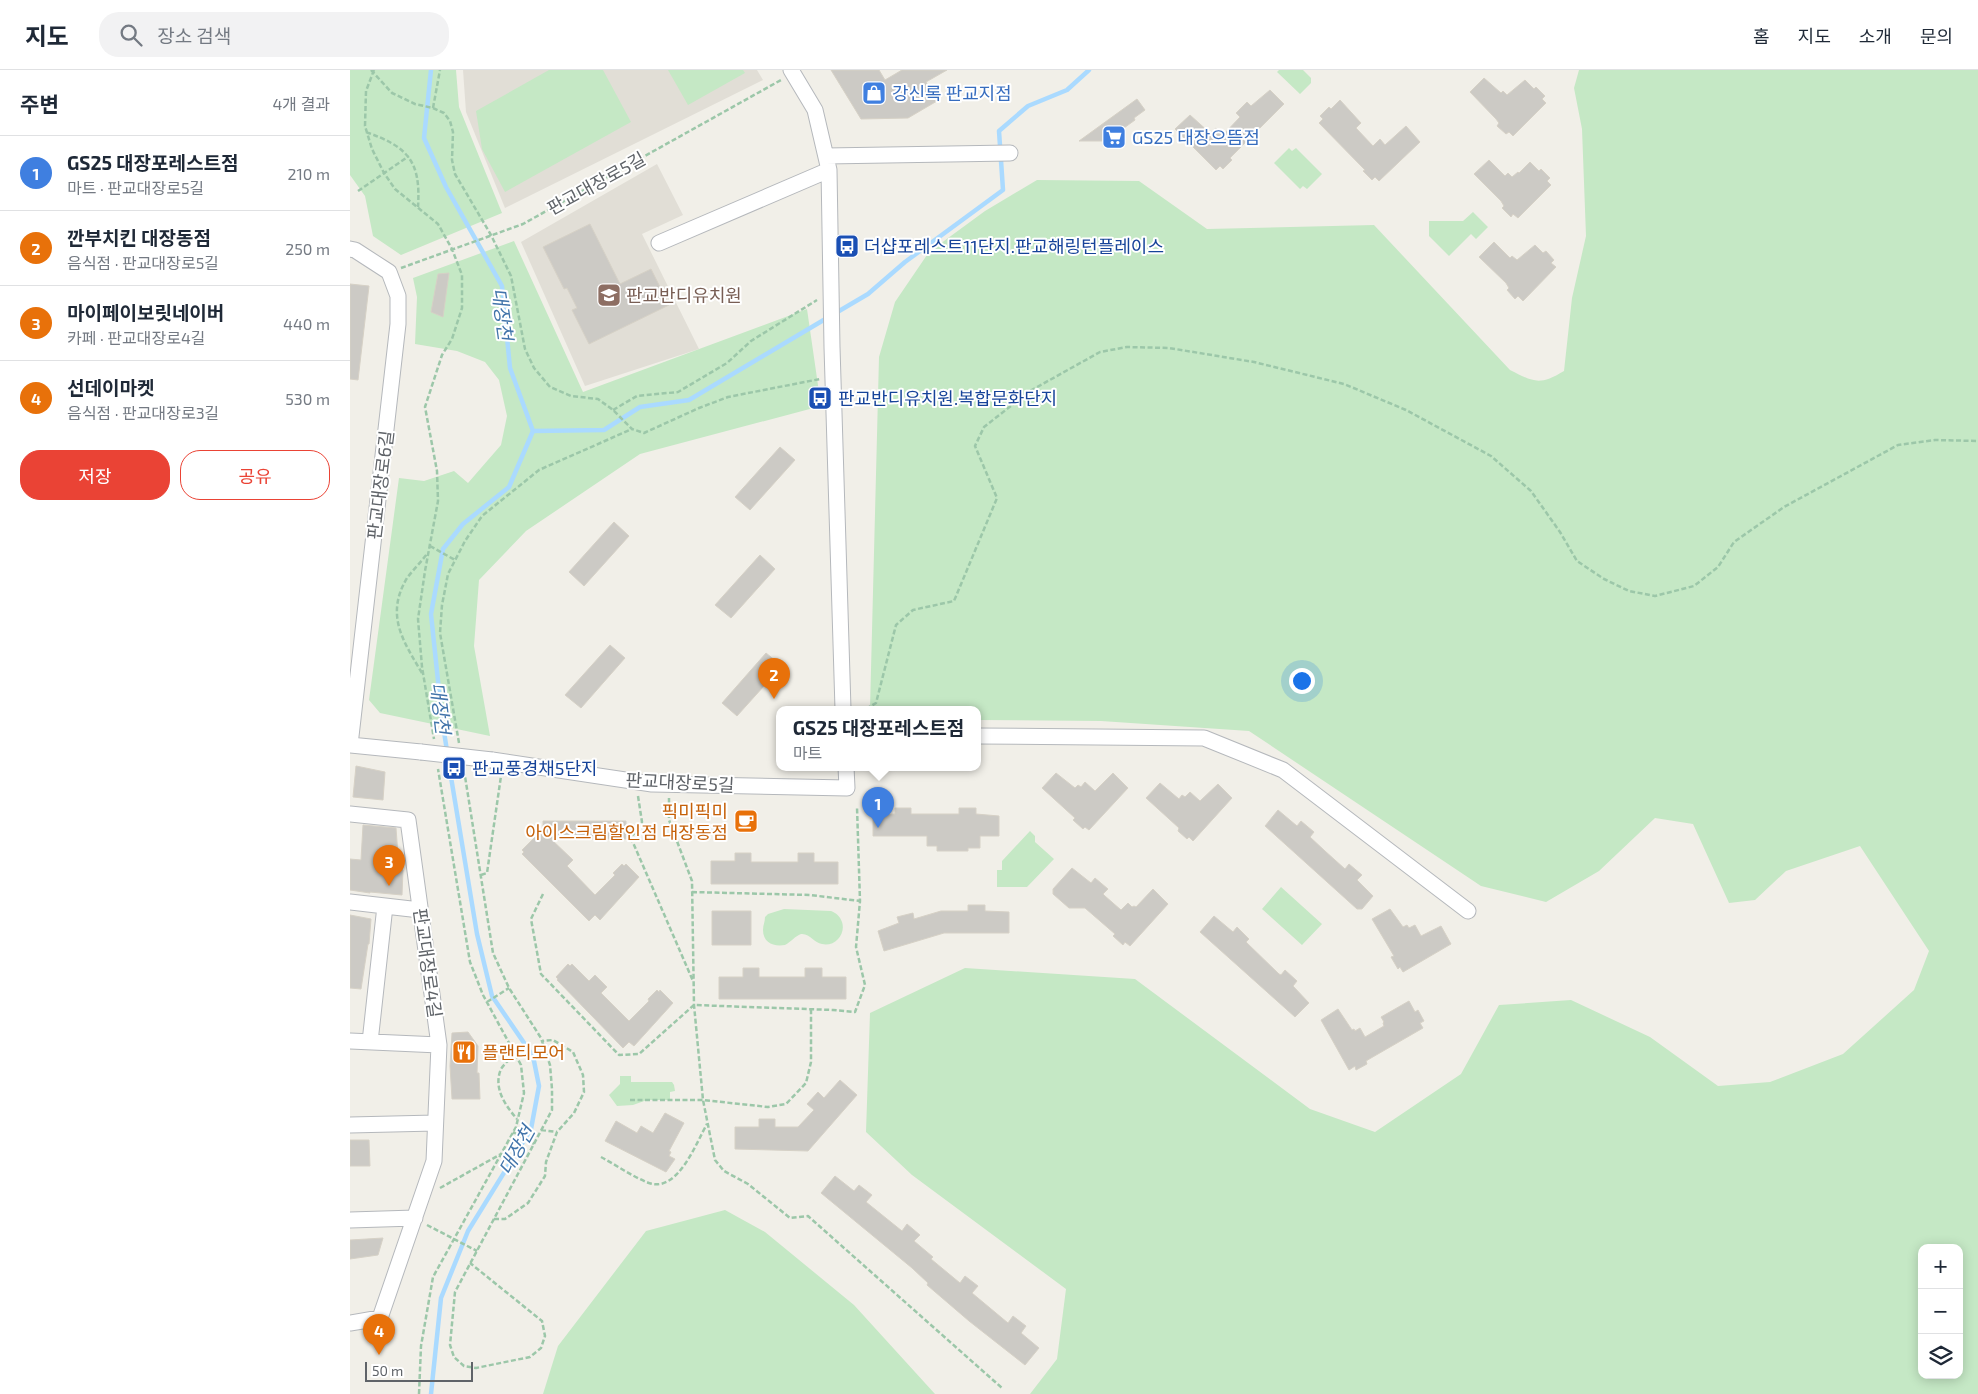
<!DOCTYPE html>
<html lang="ko">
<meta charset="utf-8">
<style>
:root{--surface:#fff;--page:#f2f2f3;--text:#1f2937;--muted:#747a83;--line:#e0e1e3;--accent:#ea4335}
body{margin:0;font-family:"Exo 2","Noto Sans KR",sans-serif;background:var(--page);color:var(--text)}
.controls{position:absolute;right:15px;bottom:15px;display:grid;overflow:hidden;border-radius:10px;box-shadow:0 2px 12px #0003}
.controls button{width:45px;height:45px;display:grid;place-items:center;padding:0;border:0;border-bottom:1px solid var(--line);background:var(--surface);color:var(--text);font:25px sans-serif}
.scale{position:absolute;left:15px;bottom:12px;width:108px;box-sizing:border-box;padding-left:5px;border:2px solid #5f6368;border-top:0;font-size:14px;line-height:18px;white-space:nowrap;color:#5f6368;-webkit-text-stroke:4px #fff;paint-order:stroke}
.you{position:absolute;left:951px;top:610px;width:18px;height:18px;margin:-12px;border:4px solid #fff;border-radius:50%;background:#1a73e8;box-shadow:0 0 0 8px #1a73e833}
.badge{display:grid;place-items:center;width:32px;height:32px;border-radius:50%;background:var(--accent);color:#fff;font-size:16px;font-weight:700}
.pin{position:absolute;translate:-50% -41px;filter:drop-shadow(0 1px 2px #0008)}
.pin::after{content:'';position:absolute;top:26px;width:18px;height:15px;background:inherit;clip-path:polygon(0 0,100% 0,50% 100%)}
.popup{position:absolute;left:426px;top:636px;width:205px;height:65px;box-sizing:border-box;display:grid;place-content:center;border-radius:10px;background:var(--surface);filter:drop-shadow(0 1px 4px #0005);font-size:16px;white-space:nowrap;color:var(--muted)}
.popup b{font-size:19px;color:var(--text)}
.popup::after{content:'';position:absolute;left:50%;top:100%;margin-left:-10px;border:10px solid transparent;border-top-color:var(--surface)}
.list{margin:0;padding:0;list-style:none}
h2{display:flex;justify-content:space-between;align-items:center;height:65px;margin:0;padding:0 20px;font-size:21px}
h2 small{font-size:16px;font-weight:400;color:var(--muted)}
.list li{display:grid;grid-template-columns:32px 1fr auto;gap:15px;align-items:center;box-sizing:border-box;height:75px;padding:0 20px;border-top:1px solid var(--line)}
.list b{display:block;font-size:19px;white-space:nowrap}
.list p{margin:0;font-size:16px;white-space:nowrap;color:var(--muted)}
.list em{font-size:16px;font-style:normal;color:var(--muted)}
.actions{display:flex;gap:10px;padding:15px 20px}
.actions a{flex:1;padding:11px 0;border:1px solid var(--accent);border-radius:20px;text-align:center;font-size:18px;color:var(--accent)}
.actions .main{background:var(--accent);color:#fff}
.icon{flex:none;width:28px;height:28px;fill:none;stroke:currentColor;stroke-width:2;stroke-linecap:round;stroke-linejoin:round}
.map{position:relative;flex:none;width:1628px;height:1324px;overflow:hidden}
header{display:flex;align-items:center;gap:30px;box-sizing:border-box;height:70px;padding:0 25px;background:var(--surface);border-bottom:1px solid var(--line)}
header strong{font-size:24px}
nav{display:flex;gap:28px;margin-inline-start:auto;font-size:18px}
.search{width:350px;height:45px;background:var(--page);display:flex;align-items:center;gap:12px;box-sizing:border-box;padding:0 18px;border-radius:20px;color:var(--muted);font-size:19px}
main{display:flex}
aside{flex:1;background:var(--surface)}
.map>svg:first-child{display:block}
.education{fill:#e1ded6}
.green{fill:#c5e8c5;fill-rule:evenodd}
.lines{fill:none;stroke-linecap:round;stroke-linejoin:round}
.stream{stroke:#aadaff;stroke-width:4.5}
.building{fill:#cccac5;stroke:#d6d1c6}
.minor-casing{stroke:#b5b8bc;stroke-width:17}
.path{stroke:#9cc7a9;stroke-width:2.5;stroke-dasharray:5 2.5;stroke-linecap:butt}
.minor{stroke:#fff;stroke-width:15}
.minor-bridge-casing{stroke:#b5b8bc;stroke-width:17;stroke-linecap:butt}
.minor-bridge{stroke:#fff;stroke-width:15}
.labels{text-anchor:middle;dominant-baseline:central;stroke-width:4;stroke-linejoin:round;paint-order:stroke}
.shop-label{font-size:18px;fill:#366cbe;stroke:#fff;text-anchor:start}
.street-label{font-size:18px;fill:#5f6368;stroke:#fff}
.transit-label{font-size:18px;fill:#164399;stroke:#fff;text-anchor:start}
.education-label{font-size:18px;fill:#785e54;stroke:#fff;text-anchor:start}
.food-label{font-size:18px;fill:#c56008;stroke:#fff;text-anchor:end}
.water-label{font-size:19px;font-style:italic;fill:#4174aa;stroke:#fff}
</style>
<header>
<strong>지도</strong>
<div class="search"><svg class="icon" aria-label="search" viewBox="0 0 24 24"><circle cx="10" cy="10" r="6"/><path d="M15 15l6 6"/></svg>장소 검색</div>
<nav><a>홈</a><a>지도</a><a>소개</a><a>문의</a></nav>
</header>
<main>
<aside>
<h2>주변<small>4개 결과</small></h2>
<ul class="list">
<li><span class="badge" style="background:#3f7fe0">1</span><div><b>GS25 대장포레스트점</b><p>마트 · 판교대장로5길</p></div><em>210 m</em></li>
<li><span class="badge" style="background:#e8710a">2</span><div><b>깐부치킨 대장동점</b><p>음식점 · 판교대장로5길</p></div><em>250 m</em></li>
<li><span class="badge" style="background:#e8710a">3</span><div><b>마이페이보릿네이버</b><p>카페 · 판교대장로4길</p></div><em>440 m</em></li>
<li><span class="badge" style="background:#e8710a">4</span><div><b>선데이마켓</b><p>음식점 · 판교대장로3길</p></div><em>530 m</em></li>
</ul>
<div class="actions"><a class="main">저장</a><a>공유</a></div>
</aside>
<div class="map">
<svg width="1628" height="1324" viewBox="0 0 1628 1324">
<rect width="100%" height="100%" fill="#f1efe8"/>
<path class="education" d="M113,0h294l6,10 -258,128 -39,-96z
M307,94l26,51 -41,19 57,115 -114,37 -64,-144z"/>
<path class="green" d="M0,0h106l3,37 43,106 -101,42 -28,-19 -8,-40 -15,-21z
M199,0h54l28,52 -126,70 -23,-43 -6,-38z
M318,0h75l2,3 -57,32z
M929,0h24l8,8v5l-11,11 -23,-22z
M1229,0h399v1324h-948l27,-35 9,-70 -154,-114 -46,-43 4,-119 95,-45 170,11 175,130 65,23 86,-58 38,-69 72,-5 79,37 68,49 52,-4 73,-28 71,-64 15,-39 -69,-105 -74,25 -31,29 -26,3 -36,-79 -38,-6 -56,53 -53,31 -65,-16 -232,-155 -148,-10 -124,-1v-11h-107l9,-352 16,-55 34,-50 56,-41 52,-31 102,1 68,48 167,-4 136,145c24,12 29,16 54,1l8,-73 14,-62 -4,-107 -8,-41zM1572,1178h37v127h-37z
M939,78l3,3 4,-3 26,26 -15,15 -4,-3 -3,3 -26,-26z
M1123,142l15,15 -12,12 -5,-5 -22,22 -20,-20v-15h34z
M164,171l69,151 224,-83 14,97 -181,48 -114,77 -47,49 -5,66 16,90 -110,-23 -11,-13 30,-222 25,3 30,-10 14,12 33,-38 6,-29 -8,-36 -14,-18 -28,-11 -42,-7 2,-47 -4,-19z
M680,761l5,5v6l19,17 -27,28h-30v-17h5v-9z
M931,817l41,37 -20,21 -40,-36z
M434,839l47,2c5,2 9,5 11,11 4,12 -7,25 -20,22 -8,-1 -12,-11 -21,-10 -6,2 -10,8 -16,11 -11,2 -22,-2 -22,-15 0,-5 2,-8 2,-13l3,-3z
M270,1006h11v6h41l2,3 1,6 -5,1v8h-23l-14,5 -16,1 -8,-11 11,-11z
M375,1140l40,22 89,73 81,89h-392l15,-48 88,-115z"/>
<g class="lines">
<path class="stream" d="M81,0l-7,68 22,49 56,99 8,82 23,63 -24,56 -46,37 -20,25 -12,65 11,105 5,32
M484,244l34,-20 37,-32 98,-72 -4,-59 29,-25 39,-16 22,-20
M183,361l71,-1 36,-23 49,-7 138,-82
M81,1324l10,-96 27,-67 63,-102 8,-43 -6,-30 -41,-60 -15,-62 -29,-175"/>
</g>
<path class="building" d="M481,0h48l6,10 17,-10h45l-21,12 11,19 -29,17 -47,1z
M1134,8l17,15 2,-2 4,4 18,-15 9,9 2,-2 9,9 -3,3 4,4 -33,33 -4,-4 -3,2 -9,-8 2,-3 -3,-4 -26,-27z
M920,20l14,14 -54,54 2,2 -9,9 -3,-3 -4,4 -41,-41 15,-14 20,18 6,-5 7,7 17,-18 -4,-4 11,-11 4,4z
M787,29l8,11 -11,8 1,2 -29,21h-27z
M990,30l21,23 -5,5 17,18 7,-7 5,6 21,-19 14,16 -41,39 -4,-4 -3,3 -9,-9 2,-1 -46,-47 4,-4 -3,-3 9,-9 2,2z
M1139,90l16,16 3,-3 4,4 6,-5 1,1 11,-11 9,9 2,-2 9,9 -3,3 4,4 -33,33 -5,-4 -2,3 -9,-9 2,-2 -3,-5 -27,-27z
M240,154l30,60 31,-15 18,36 -80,39 -17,-34 5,-2 -10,-20 -3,1 -21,-42z
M1144,172l16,16 2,-2 5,4 18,-15 8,8 3,-2 8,9 -3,3 5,4 -33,34 -5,-5 -3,3 -8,-9 2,-2 -3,-5 -27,-26z
M99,203l-6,44 -12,-5 7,-38z
M0,214l19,2 -11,94 -8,-1z
M430,377l15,13 -45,50 -15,-13z
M264,452l15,14 -45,50 -15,-14z
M410,485l15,14 -44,49 -16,-13z
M260,575l15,13 -44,50 -16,-13z
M416,583l16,13 -45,50 -15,-13z
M6,696l29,6 -2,28 -30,-3z
M706,703l19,15 3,-3 3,2 4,-5 10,9 18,-18 15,15 -39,42 -4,-3 -2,2 -10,-9 2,-2 -33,-30z
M810,713l19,16 3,-4 3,2 5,-5 10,9 18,-17 14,14 -39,43 -4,-4 -2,2 -9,-8 1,-3 -33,-30z
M545,738h16v6h48v-6h17v6l23,2v20h-19v12h-12v3h-31v-5h-10v-10h-54v-21l22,-1z
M928,740l19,16 4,-5 13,11 -4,5 15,14 20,18 4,-5 13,11 -5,5 16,16 -11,13h-5l-92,-83z
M193,751h83v18h-75l22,21 -6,6 28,29 20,-20 -2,-2 9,-9 2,2 2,-2 13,13 -39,43 -5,-5 -6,6 -67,-67 2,-2 -2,-2 21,-21z
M13,755l33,3 3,41 4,1 -1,25 -32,-3v1l-20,-3v-31l11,1z
M385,783h16v9h47v-9h16v9h24v22h-127v-23h24z
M722,798l19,15 4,-5 13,11 -5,5 2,2 16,14 7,-7 4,4 2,-1 2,1 17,-18 15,15 -38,42 -5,-4 -2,3 -10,-9 2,-2 -30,-26h-16l-16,-14v-5z
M618,835h17v6l24,1v21h-65l-60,18 -6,-20 21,-8 -2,-6 16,-4 1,6 27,-8h27z
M1040,839l13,18 4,-2 2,3 6,-3 6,11 20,-10 10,18 -48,28 -3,-5 -2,2 -7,-12 3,-1 -22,-37z
M362,841h39v34h-39z
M0,845l21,4 -2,25h-1l-7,45 -11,-1z
M864,846l19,16 4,-5 12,12 -3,3 33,32 2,1 4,-5 12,11 -4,5 16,17 -14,14 -95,-85z
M218,894l2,2 2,-2 17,17 6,-6 12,12 -6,6 28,28 20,-20 -1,-2 9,-9 2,2 1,-2 13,13 -39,43 -5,-4 -6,6 -66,-68 1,-1 -2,-2z
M393,898h16v9h46v-9h17v9h24v22h-127v-22h24z
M1059,931l6,11 3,-2 6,11 -4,2 3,5 -52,30 -5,3 1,3 -11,6 -1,-4 -6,4 -28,-50 17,-11 14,21 2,-1 1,2 5,-3 5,9 19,-11 -1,-3 1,-1 -3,-5z
M118,962l10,14 -1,27h2l1,26h-28l-2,-33 2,-33z
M490,1010l17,15 -49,56 -73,-2v-22h24v-8h16v8h23l16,-17 -7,-6 11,-12 6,6z
M315,1043l19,10 -15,28 2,1 -2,4 6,3 -9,13 -61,-31 11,-20 21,12 4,-7 12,7z
M0,1070h19l1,26h-20z
M485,1106l19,15 5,-6 13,10 -6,7 36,29 5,-7 13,11 -6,6 19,16 -2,2 29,24 5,-7 13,10 -6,7 36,30 5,-7 13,10 -5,7 18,15 -14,17 -56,-44 -42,-36 1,-2 -16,-15 -91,-75z
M33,1168l-5,17 -28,4v-19z"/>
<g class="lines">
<g class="minor-casing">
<path id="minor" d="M441,0l24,40 14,60 3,177 11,362
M476,86l184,-3
M309,173l170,-73
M0,179l5,1 34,22 9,24v28l-48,421
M627,666l227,2 79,32 185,141
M0,675l71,7
M142,690l160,24 195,4 -1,-21
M0,744l58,6 31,225
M0,832l35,4 -15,136
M35,836l35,4
M0,971l89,4 -5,116 -54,157 -30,5
M0,1055l85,-2
M0,1150l65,-2"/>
</g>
<path class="path" d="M21,0l21,23 23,11 18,4 11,5 6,8 3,11 -1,28 3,14 36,61 20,41 14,73 9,19 16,19 21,9 27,3 15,11 19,19 12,4 55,-25 29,-11 92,-18
M24,0l-8,21 -1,35 7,23 12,24 11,16 43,35 14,25 10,26v33l-10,31 -10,16 -17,52 12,64 1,30 -13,70 -7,48 4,48 12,72
M83,38l7,-38
M16,62c42,15 55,29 52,75
M8,121l51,-35
M51,198l122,-44 258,-144
M263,340l24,-14 41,-4 49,-29 24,-22 66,-41
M80,476l25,14
M72,603c-19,-32 -37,-58 -15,-95 6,-8 14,-16 20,-24
M516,639l10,-6 20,-78 17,-15 41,-9 43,-103 -22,-52 9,-19 46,-36 70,-39 27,-5 42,1 85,14 90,22 62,26 85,46 40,35 29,41 17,29 27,18 25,12 26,5 39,-10 24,-19 16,-25 50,-35 114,-62 37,-5 43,1
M109,673l-19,-110 2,-28 6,-31 17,-33 17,-25 57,-46 93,-41
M114,700l29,183 16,35 32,50 9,27 2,24v21l-97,182 -5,53 4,12 10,9 12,2 54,-11 11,-9 4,-12 -3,-15 -72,-58
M288,726l4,26 -11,16 62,143
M319,728v22l23,61 2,124 9,95 12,60 9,11 24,13 42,34 18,-2 194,172
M131,805l6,-2 14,-97
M342,822l118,3 50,6
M193,824l-12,25 10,55 78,81 20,-1 55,-49 139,5 22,2 10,-27 -9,-38 4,-46 -3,-94
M137,932l22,-14
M165,984c-4,4 -11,10 -14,15 -8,19 4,36 16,50
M280,1030h73l65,7 18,-3 20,-21 5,-21v-53
M191,1060l16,2
M163,1062l21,12
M251,1087c15,8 32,20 48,26 29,10 47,-40 58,-59
M90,1118l61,-34
M144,1149h11l23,-16 17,-27 1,-14 11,-30 17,-19 10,-21 -1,-17 -10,-23 -20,-12 -11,1
M77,1155l50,26
M69,1324l2,-48 12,-69 83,-150 8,-34 -3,-28 -38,-70 -13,-33 -32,-193"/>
<use href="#minor" class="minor"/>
<g class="minor-bridge-casing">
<path id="minor-bridge" d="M71,682l71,8"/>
</g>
<use href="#minor-bridge" class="minor-bridge"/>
</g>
<defs>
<g id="shop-square" transform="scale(1.25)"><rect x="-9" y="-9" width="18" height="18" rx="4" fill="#3f7fe0" stroke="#fff"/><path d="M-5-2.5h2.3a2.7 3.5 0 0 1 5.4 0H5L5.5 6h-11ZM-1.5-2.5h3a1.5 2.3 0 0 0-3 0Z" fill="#fff"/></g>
<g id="supermarket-square" transform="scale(1.25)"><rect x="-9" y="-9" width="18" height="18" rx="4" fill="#3f7fe0" stroke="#fff"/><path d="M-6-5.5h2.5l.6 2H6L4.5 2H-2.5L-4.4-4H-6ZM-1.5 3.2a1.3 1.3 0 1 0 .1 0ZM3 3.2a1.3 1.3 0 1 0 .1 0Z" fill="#fff"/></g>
<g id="bus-square" transform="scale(1.25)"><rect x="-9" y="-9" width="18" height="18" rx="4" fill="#1a4fb4" stroke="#fff"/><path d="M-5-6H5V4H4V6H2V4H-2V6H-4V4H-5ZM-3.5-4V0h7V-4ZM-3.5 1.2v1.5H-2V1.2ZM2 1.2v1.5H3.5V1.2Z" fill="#fff"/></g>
<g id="school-square" transform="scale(1.25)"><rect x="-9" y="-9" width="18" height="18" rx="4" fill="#8d6e63" stroke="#fff"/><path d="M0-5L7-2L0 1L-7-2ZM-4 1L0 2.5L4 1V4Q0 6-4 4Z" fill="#fff"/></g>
<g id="cafe-square" transform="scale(1.25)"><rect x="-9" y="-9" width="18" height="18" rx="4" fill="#e8710a" stroke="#fff"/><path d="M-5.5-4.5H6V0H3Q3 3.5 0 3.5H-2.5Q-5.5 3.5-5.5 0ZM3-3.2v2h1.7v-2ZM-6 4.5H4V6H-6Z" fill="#fff"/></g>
<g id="restaurant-square" transform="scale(1.25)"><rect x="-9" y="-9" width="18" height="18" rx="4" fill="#e8710a" stroke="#fff"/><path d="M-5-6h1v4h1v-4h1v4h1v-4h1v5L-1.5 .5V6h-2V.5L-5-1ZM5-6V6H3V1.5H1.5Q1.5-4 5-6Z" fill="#fff"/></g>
</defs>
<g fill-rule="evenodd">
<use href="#shop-square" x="524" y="23"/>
<use href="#supermarket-square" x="764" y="67"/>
<use href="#bus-square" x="497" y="176"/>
<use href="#school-square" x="259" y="225"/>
<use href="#bus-square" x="470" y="328"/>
<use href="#bus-square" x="104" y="698"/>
<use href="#cafe-square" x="396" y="751"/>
<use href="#restaurant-square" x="114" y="982"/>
</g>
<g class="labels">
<g class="shop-label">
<text x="542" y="23">강신록 판교지점</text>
<text x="782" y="67">GS25 대장으뜸점</text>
</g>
<g class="street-label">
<text transform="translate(246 113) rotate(-29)">판교대장로5길</text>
<text transform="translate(30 415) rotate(-83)">판교대장로6길</text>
<text transform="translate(330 712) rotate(3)">판교대장로5길</text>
<text transform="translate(78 893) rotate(82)">판교대장로4길</text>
</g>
<g class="transit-label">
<text x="514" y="176">더샵포레스트11단지.판교해링턴플레이스</text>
<text x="488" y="328">판교반디유치원.복합문화단지</text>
<text x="122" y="698">판교풍경채5단지</text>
</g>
<g class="education-label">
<text x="276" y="225">판교반디유치원</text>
</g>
<g class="food-label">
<text x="378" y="741">픽미픽미<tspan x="378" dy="21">아이스크림할인점 대장동점</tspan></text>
<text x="132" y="982" text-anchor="start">플랜티모어</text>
</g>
<g class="water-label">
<text transform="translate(153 244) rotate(82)">대장천</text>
<text transform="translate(91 638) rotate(83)">대장천</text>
<text transform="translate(166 1080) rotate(-61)">대장천</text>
</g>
</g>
</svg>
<div class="controls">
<button>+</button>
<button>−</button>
<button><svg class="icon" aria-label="layers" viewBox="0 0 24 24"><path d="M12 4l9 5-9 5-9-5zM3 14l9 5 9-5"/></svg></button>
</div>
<div class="scale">50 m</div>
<div class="you"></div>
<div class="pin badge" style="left:528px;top:758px;background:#3f7fe0">1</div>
<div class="popup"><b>GS25 대장포레스트점</b>마트</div>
<div class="pin badge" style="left:424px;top:629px;background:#e8710a">2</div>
<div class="pin badge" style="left:39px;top:816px;background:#e8710a">3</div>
<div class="pin badge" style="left:29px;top:1285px;background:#e8710a">4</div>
</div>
</main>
